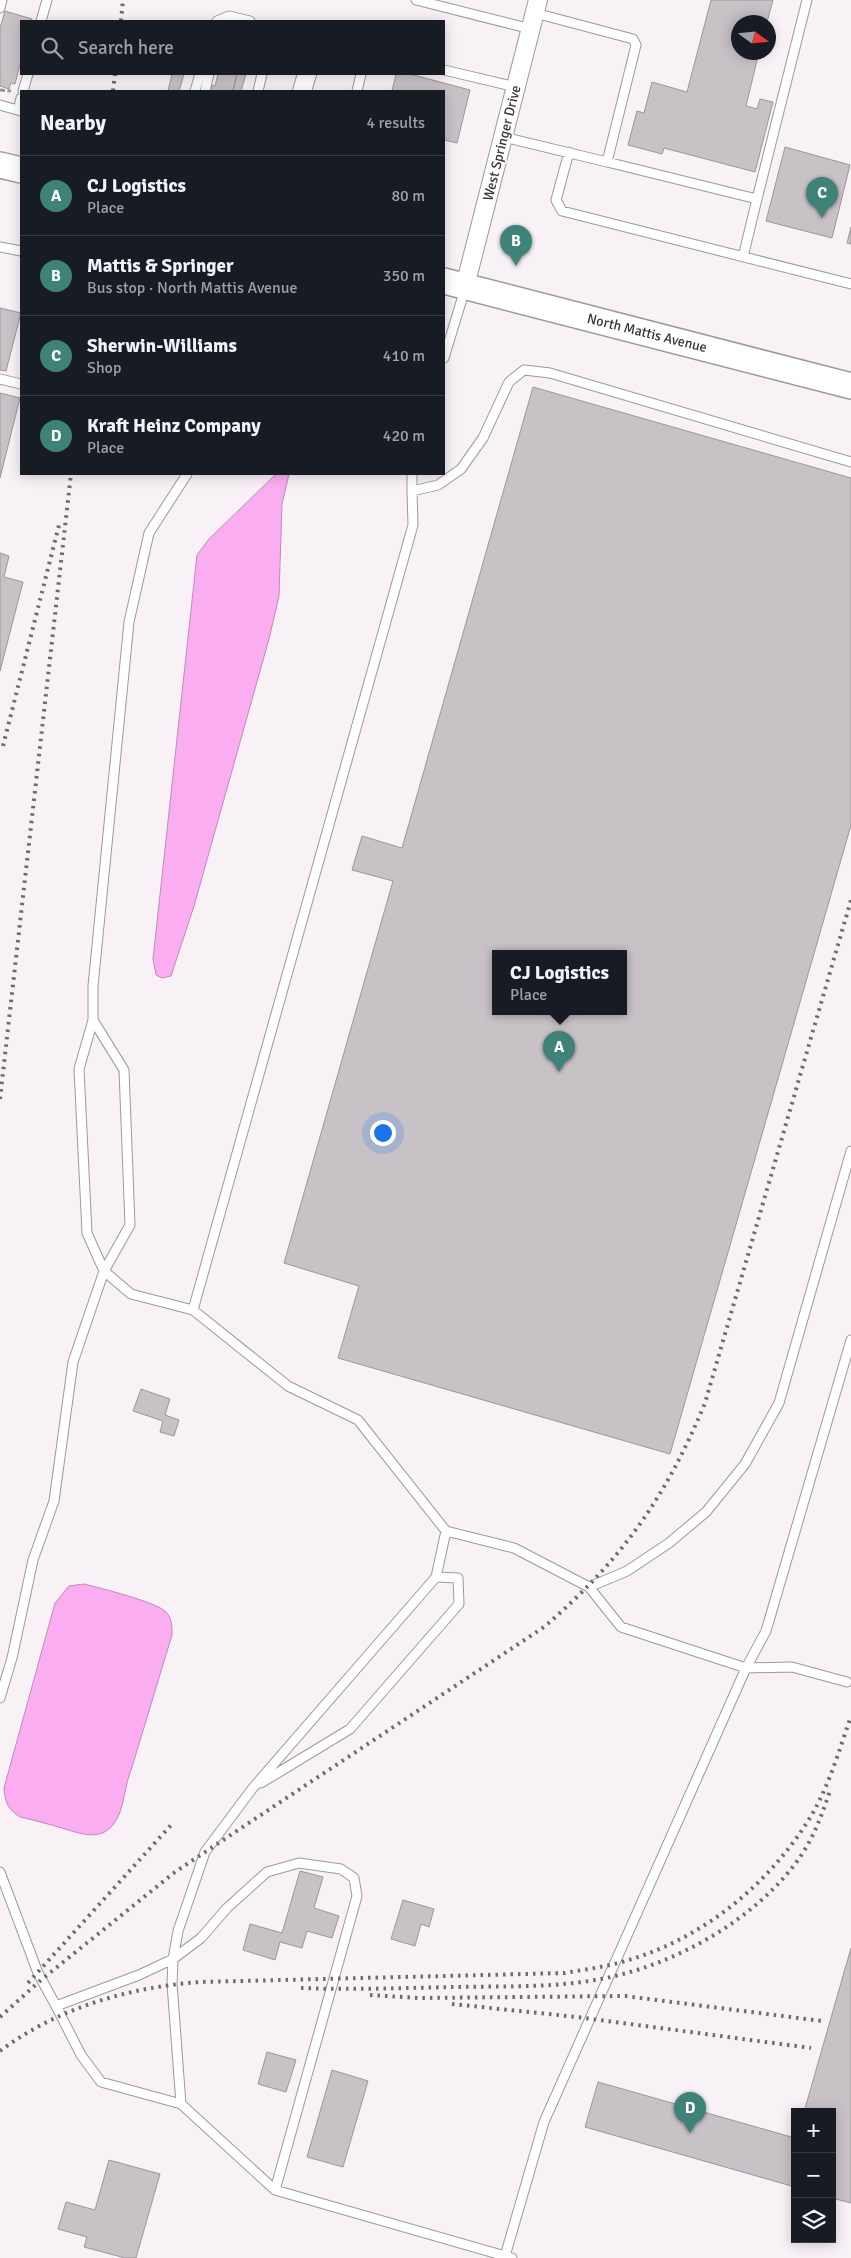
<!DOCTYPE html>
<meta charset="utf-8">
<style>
:root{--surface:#171b24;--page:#242831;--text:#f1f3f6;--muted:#9ea1a6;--line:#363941;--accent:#3f8378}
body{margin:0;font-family:Signika,sans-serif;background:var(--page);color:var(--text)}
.controls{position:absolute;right:15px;bottom:15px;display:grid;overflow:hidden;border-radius:0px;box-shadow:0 2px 12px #0003}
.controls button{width:45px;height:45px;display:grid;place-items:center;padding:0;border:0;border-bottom:1px solid var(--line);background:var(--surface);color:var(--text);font:25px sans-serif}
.compass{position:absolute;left:731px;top:15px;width:45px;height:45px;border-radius:50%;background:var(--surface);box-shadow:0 2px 12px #0003;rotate:105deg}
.you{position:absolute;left:382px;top:1132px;width:18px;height:18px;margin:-12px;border:4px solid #fff;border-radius:50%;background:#1a73e8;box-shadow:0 0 0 8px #1a73e833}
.badge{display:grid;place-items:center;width:32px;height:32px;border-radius:50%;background:var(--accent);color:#fff;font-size:16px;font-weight:700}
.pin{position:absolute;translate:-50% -41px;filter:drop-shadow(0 1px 2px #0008)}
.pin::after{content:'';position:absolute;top:26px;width:18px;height:15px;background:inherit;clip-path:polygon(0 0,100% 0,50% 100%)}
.popup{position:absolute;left:492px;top:950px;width:135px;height:65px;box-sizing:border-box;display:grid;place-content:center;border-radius:0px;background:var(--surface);filter:drop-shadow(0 1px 4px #0005);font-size:16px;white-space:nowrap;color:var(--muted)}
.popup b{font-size:19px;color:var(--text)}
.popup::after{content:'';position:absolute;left:50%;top:100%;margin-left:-10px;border:10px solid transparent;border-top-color:var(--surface)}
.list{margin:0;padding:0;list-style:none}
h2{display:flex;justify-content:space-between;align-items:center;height:65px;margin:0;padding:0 20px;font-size:21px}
h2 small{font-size:16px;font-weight:400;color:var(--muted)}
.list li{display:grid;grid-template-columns:32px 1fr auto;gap:15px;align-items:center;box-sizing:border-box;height:80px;padding:0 20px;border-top:1px solid var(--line)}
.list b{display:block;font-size:19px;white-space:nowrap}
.list p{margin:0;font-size:16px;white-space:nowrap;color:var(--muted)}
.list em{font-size:16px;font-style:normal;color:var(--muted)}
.icon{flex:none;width:28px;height:28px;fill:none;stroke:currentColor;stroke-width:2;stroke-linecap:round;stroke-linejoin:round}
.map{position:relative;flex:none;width:851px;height:2258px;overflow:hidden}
.search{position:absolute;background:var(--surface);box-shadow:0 2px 12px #0003;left:20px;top:20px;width:425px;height:55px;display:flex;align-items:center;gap:12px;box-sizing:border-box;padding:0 18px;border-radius:0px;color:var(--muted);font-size:19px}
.panel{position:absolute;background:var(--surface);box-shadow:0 2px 12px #0003;left:20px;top:90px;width:425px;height:385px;border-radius:0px}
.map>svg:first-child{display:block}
.water{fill:#fbadf1;stroke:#c089b9}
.building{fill:#c8c2c7;stroke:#9c969b;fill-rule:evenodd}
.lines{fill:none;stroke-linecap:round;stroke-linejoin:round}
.lane-casing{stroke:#9d989c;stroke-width:11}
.street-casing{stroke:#9d989c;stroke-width:20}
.secondary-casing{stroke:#9d989c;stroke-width:28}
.path{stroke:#989497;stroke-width:3;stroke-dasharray:5 2.5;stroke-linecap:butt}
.lane{stroke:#fff;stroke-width:9}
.street{stroke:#fff;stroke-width:18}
.secondary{stroke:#fff;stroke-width:25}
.rail{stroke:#6e6b6e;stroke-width:4;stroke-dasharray:2.5 5;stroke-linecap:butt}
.labels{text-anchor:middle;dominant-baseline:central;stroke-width:4;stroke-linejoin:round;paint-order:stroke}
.street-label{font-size:14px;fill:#373537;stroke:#fff}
</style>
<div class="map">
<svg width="851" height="2258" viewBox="0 0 851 2258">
<rect width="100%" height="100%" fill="#f8f2f7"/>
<path class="water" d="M276,474h13l-7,30 -3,92 -10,43 -75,267 -23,70 -9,2 -6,-3 -3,-16 44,-404 12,-16z
M84,1584c16,4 73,18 82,28 6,6 6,15 6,23l-40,132c-6,15 -7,30 -12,45 -12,31 -33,24 -58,16 -14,-4 -28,-8 -42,-11 -12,-8 -15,-14 -16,-29l51,-185 14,-17z"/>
<path class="building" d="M711,0h62l-6,22h-29v30h21l-13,54 11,3 3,-10 13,3 -18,70 -91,-24 -2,6 -34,-9 9,-34 7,2 8,-31 35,10z
M5,11l27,8v2h-11v40l-6,23 -4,-1 -2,6 -9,-3v-58z
M172,74h12l-5,17h-11z
M218,74h19l-4,17h-25l2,-6 5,1z
M237,74h9l-5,17h-8z
M396,74h14l60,16 -13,53 -13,-3v-49h-52z
M785,147l65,18 -18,73 -66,-17z
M851,227v17l-4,-1z
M0,308l21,5 -15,58 -6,-1z
M533,387l318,91v347l-181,629 -332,-96 21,-72 -75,-23 109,-382 -41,-11 10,-34 40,12zM495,953h128v58h-128z
M0,393l20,5 -20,80z
M0,553l9,3 -5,21 19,5 -23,89z
M141,1389l29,10 -5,16 14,5 -5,16 -14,-4 3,-11 -30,-10z
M300,1871l23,6 -9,31 25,8 -7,22 -25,-7 -5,17 -22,-6 -5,18 -32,-10 7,-26 32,9z
M403,1900l31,9 -5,18 -8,-3 -6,22 -24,-7z
M851,1948v255l-19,-5v-86h-28z
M267,2052l29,8 -10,32 -28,-8z
M332,2070l36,11 -25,86 -36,-10z
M598,2082l197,56v49l-210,-60z
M109,2160l51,14 -24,84h-11l-41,-11 3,-10 -29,-8 8,-27 29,8z"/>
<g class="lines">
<g class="lane-casing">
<path id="lane" d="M416,0l115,29
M0,8l2,-8
M535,13l98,26 3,6 -29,117 150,37 50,-199
M41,21l6,-21
M217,21l12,-5 21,5
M444,70l72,17
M23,91l5,-17
M195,91l5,-17
M205,91l4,-17
M258,91l4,-17
M357,91l4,-17
M0,105l21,6
M18,110l3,-12
M503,137l104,25
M569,152l-13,48 6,11 289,73
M0,247l21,4
M743,257l14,-58
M444,358l21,-69
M0,379l21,5
M187,474l-38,59 -20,89 -36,364v34l-14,49 8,164 17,38 27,23 62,16 95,76 70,34 88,111 68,17 75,39 32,40 125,41 46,-1 55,15
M412,474v17
M193,1310l220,-785 -1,-34 26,-6 23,-16 22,-31 26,-56 15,-12 26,3 301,89
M589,1587l38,-16 42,-28 37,-31 39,-48 34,-61 72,-252
M0,1698l12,-40 21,-98 21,-59 19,-139 31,-91 26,-46 -6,-155 -31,-50
M261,1783l89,-54 109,-125 -1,-26 -22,-1
M0,1872l38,101 18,33 83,-31 34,-16 28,-21 26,-30 40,-36 32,-9 42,6 13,9 3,18 -82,294
M56,2006l25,49 20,27 80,22 94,86 237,68
M181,2104l-9,-120 1,-25 5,-28 27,-79 47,-63 184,-212 10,-46
M505,2256l39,-134 202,-454 20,-37 85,-291"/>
</g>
<g class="street-casing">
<path id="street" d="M302,91l5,-17
M465,286l73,-286"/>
</g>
<g class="secondary-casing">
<path id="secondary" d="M0,165l21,5
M444,281l407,105"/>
</g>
<path class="path" d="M0,90l11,1"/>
<use href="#lane" class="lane"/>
<use href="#street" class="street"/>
<use href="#secondary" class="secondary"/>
<path class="rail" d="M121,21l2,-21
M113,91l2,-17
M3,746l56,-221
M0,1099l71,-625
M28,1983l144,-159
M301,1988c51,2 103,0 154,-1 47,-1 94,1 140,-7 76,-12 164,-61 207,-126 14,-21 21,-43 29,-66
M370,1995l49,3 206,-2 197,25
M452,2004l125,13 234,31
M0,2017l41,-37 134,-108 369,-245c78,-67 122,-130 161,-224l146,-503
M0,2051c57,-43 130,-64 200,-69l365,-9c16,-3 33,-5 49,-9 79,-19 148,-72 192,-140 21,-31 33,-73 45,-108"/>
</g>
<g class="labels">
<g class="street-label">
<text transform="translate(502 143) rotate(-76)">West Springer Drive</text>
<text transform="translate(647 333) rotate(14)">North Mattis Avenue</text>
</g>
</g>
</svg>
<div class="controls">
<button>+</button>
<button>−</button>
<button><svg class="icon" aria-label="layers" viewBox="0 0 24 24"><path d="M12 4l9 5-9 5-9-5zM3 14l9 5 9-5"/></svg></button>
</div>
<svg class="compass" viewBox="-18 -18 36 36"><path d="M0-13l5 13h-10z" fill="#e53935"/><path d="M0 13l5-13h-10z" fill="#9ea1a6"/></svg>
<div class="you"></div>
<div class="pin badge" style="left:559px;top:1072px">A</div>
<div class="popup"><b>CJ Logistics</b>Place</div>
<div class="pin badge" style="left:516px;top:266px">B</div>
<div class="pin badge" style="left:822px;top:218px">C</div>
<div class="pin badge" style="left:690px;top:2133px">D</div>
<div class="search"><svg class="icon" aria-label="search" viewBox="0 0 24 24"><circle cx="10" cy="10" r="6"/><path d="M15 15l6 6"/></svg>Search here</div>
<section class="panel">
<h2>Nearby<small>4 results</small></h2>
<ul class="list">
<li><span class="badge">A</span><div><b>CJ Logistics</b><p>Place</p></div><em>80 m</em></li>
<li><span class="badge">B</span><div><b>Mattis &amp; Springer</b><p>Bus stop · North Mattis Avenue</p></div><em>350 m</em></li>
<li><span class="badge">C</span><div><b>Sherwin-Williams</b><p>Shop</p></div><em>410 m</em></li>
<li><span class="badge">D</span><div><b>Kraft Heinz Company</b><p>Place</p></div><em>420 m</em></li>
</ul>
</section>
</div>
